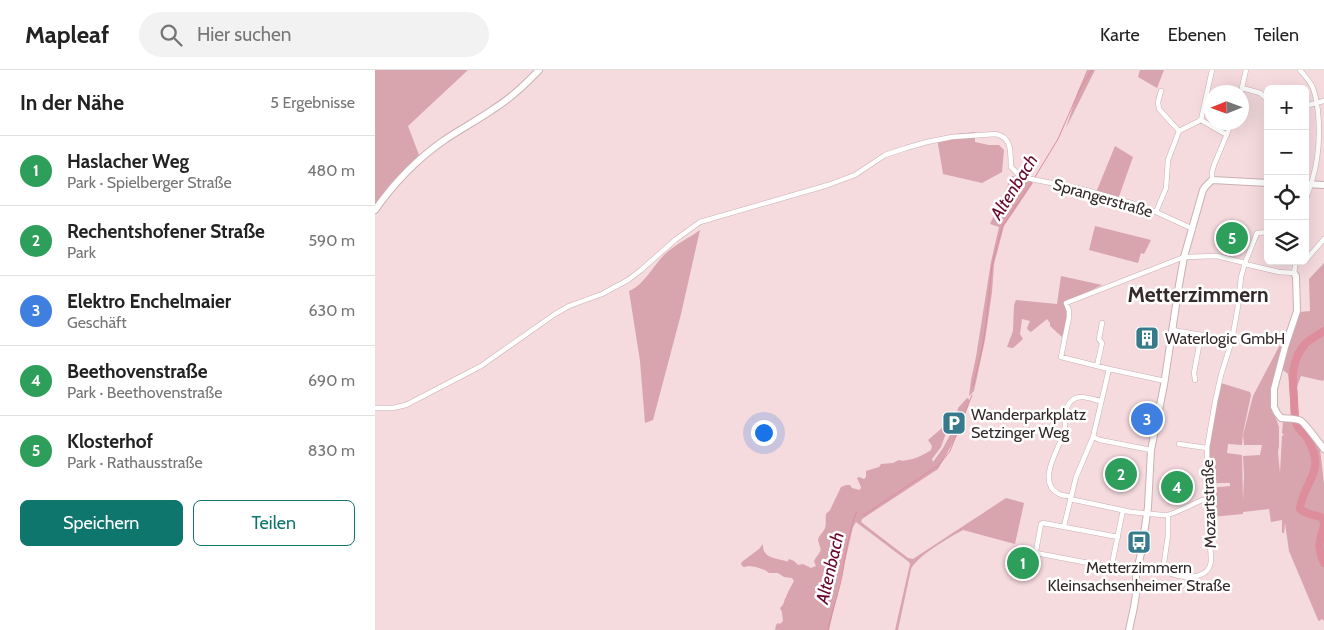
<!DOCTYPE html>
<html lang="de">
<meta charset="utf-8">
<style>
:root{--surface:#fff;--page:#f2f2f2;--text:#222;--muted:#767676;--line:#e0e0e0;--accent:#0f766e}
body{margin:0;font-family:Cabin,sans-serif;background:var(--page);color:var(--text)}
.controls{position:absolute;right:15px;top:15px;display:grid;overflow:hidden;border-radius:8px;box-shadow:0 5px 20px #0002}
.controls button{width:45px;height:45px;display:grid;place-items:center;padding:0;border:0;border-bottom:1px solid var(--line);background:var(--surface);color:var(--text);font:25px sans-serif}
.compass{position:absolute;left:829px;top:15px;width:45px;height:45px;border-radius:50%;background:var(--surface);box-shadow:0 5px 20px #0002;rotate:269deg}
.you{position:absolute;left:388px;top:362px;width:18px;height:18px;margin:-12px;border:4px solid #fff;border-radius:50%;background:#1a73e8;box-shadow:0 0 0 8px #1a73e833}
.badge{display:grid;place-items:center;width:32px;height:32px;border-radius:50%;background:var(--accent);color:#fff;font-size:16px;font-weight:700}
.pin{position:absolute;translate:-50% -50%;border:2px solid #fff;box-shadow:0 1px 5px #0006}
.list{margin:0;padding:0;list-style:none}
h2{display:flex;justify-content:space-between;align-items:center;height:65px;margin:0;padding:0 20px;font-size:21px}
h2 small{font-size:16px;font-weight:400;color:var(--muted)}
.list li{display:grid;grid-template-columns:32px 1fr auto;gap:15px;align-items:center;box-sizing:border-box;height:70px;padding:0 20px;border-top:1px solid var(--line)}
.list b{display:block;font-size:19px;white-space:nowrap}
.list p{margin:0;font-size:16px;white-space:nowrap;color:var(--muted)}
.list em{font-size:16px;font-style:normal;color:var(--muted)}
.actions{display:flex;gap:10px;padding:15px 20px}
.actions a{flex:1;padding:11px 0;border:1px solid var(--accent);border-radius:8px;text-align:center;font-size:18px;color:var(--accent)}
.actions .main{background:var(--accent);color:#fff}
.icon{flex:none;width:28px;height:28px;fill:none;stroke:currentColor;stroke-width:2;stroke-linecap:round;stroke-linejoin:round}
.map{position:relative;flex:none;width:949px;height:560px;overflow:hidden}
header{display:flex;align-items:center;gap:30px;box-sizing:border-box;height:70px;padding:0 25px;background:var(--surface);border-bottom:1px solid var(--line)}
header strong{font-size:24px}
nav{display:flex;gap:28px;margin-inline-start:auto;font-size:18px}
.search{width:350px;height:45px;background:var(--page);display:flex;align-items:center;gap:12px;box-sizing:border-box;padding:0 18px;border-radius:28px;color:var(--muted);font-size:19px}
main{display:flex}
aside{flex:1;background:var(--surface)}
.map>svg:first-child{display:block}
.green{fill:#d8a4ad}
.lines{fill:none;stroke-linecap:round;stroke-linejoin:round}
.stream{stroke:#dd8d9c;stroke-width:1}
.river{stroke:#dd8d9c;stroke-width:8}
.street-casing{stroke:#c9b0b3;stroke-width:5.5}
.secondary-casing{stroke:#c9b0b3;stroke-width:8}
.street{stroke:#fff;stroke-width:4.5}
.secondary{stroke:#fff;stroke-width:6}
.labels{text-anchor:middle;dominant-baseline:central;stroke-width:5;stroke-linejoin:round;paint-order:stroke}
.street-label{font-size:16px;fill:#342a2b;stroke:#fff}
.poi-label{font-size:16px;fill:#342a2b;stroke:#fff;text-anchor:start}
.water-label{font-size:18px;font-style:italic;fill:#69072c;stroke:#fff}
.district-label{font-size:21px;font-weight:bold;fill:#342a2b;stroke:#fff}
</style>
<header>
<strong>Mapleaf</strong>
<div class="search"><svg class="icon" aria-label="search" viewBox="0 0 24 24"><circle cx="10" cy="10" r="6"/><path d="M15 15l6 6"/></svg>Hier suchen</div>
<nav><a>Karte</a><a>Ebenen</a><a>Teilen</a></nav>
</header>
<main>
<aside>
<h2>In der Nähe<small>5 Ergebnisse</small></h2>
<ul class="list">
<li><span class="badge" style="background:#2e9e5b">1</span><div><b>Haslacher Weg</b><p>Park · Spielberger Straße</p></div><em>480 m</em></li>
<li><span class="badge" style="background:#2e9e5b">2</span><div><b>Rechentshofener Straße</b><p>Park</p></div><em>590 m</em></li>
<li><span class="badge" style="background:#3f7fe0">3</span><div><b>Elektro Enchelmaier</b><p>Geschäft</p></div><em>630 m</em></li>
<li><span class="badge" style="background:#2e9e5b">4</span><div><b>Beethovenstraße</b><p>Park · Beethovenstraße</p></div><em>690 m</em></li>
<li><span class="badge" style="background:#2e9e5b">5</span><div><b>Klosterhof</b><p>Park · Rathausstraße</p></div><em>830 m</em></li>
</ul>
<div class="actions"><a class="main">Speichern</a><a>Teilen</a></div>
</aside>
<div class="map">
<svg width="949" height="560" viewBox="0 0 949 560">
<rect width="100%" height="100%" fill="#f5dade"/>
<path class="green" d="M0,0h93l-60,56 11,29 -28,28 -16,22z
M712,0h8l-29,58 12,-37z
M765,0h24l-7,18 -19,-11z
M600,62v10l14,3h10l5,5 -2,22 -20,11 -39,-9 -6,-36 19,-4z
M740,76l18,11 -16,45 -22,-7z
M637,106l17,4 4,3 -29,43 -10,38 -2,28 -7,48 -11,51 -5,5 2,-16 5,-23 15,-95 8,-35 -9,-3z
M720,156l56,14 -7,14 -3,-1 -3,10 -49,-13z
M325,160l-19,84 -28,106 -8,3 -5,-62 -11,-70c15,-6 24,-25 35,-36 10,-10 25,-17 36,-25z
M853,161l11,3 -3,10 -11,-3z
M949,193v116l-1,2 -22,-5 -4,11 2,31h-6l-5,-44 -8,-6 19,-56 11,-1 -1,-32z
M686,206l41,9 -37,18 3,12 -6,22 -12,-11v-3l-3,-4 -16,13 -3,-2 -1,-2 3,-7 -8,-2 -2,15 3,5 -10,9 -6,-1 6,-16 1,-26 2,-5 41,4z
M909,267h2l-10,31 -6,27h2v18h2l5,14v19l-1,6 2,21 2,-37 2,-1 -2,-2 1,-12 18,-1 7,8 12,21 4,35v137l-2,-2 -3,2 -1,-1 -29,-69 -4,-28 -1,10h-2v-13l-11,2 -2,-13 -26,3v2l-32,3c-1,-10 -3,-19 -2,-29l21,-2v-3h-21l1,-41 11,-59 29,9 1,3 -8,38 -1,12 -14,-1 -1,9 15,2 1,46 1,-25 -1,-20 17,-1 2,-10h-18l-1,-10 10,-39z
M592,328l2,1v3l-9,28 -22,39 -76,50 -1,3 47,36 5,1 93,-61 18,5 -9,41 -52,-14c-13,7 -46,26 -52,39l-13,61h-3l15,-66 -1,-2 -53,-40 -3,5 -6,26 -18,77h-54l1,-5 2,-2 2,1 3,-3 -1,-9 -2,-4c5,-4 3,-6 6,-11 2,-5 5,-11 8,-16l-2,-3 -8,-1 -6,-4h-9l-4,-3 -9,-3 -7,-1 -5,1 -2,-1 -1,-3 2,-2 16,-12 4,-5c-1,14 13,14 23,17l1,1 2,-3 5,2 4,4 5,-1 8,4 5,-2 -2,-5c8,-13 8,-7 4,-21 1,-5 4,-6 6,-10 3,-4 1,-11 2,-16l4,-4 11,-23 5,-2h4l2,3 8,2 1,-3 -4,-9 2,-1 5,2 2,-2v-6l13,-4 2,-3 12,-1 6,-3c8,3 25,-5 32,-10l1,-4 -4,-6 14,-12 4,4v1l-5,14 -9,12 1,3 10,-14 12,-22 3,-18z"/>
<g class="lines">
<path class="stream" d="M660,107l23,-38 21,-48 13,-21
M598,316l9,-37 4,-24 6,-60 10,-38 31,-47
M488,444l1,1 75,-50 11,-14 22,-56
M453,560c4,-20 12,-40 15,-60 3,-20 6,-38 13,-57h1"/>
<path class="river" d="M949,261c-6,4 -14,8 -19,13 -14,16 -13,35 -11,55 0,8 0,18 3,26 2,5 7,8 10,12 3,6 7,15 8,21 3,17 -14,33 -15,51 6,6 15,5 23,9l1,7
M949,456c-5,17 -7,20 0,37"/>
<g class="street-casing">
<path id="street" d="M925,0c4,5 9,10 12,16 4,8 5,18 6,26 3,33 -1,59 -13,89
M867,18l18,5 8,7
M786,21l-3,11 1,7 20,22
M866,22l5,-22
M930,36l19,-5
M826,50l11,-50
M837,110v-8l2,-7 18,-43
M781,142l10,-24 2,-28 11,-29 22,-11 26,15
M930,191l19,-22
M870,194l34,8 15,1 2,-12
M797,260l60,10
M722,296l5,-23 -3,-4 3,-16
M820,310l-1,-7 7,-38
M790,311l-56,-12 -48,-12 8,-40v-6l-3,-8 118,-46 33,-1 28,7
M0,338h18l13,-3 75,-39 74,-52 14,-8 33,-12 26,-14 13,-10 34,-30 25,-18 128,-37 27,-10 30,-20 21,-7 21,-6 25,-5 44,-3c17,4 14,19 15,33l10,10 61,12 52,15 22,8 37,17
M718,367l7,3 51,10
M804,374l28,4
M696,426c-4,0 -8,0 -12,-2 -23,-11 -1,-44 4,-59 5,-12 -2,-28 11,-36 8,-5 19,1 27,2
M695,429l61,13 31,3h6l8,-3 26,-12 5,1
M793,445v20l-5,35c14,9 47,12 48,-10l-3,-53 -1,-6v-53l8,-46 6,-27 11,-35 6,-34 3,-29 4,-14 12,-30 11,-1
M689,456l12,-49 17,-40 16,-68
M743,467l-75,-14 -2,1 -5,27 1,2 4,1 69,13 2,-3 11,-54"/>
</g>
<g class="secondary-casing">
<path id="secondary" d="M930,114l19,1
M0,140c19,-27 41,-50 68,-69 16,-11 33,-20 49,-31 18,-11 33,-25 47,-40
M919,203l2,3 1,35 -12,36 -11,42v18l3,6 4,5c6,1 15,0 20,3 4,2 18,22 23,28
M754,560l5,-23 2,-13v-19l5,-22 7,-46 3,-57 13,-65 15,-100 5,-28 19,-67 2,-3 7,-7 56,3"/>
</g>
<use href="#street" class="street"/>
<use href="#secondary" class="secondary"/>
</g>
<defs>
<g id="building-square" transform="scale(1.25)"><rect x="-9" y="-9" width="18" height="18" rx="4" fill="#377a8b" stroke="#fff"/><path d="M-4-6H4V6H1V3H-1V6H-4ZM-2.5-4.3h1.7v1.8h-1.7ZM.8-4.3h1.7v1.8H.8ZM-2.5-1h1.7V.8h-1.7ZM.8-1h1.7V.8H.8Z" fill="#fff"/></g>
<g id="parking-square" transform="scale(1.25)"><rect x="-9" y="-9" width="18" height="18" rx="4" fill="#377a8b" stroke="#fff"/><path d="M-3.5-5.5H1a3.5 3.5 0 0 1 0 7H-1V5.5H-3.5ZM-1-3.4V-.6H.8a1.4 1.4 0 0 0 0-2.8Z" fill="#fff"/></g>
<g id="bus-square" transform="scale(1.25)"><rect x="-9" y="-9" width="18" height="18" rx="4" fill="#377a8b" stroke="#fff"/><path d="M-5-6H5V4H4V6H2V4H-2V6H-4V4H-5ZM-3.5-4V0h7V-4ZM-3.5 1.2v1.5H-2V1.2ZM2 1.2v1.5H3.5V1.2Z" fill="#fff"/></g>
</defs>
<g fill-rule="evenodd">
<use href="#building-square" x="772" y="268"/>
<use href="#parking-square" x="579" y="353"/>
<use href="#bus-square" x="764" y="472"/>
</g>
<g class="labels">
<g class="street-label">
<text transform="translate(728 128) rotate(16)">Sprangerstraße</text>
<text transform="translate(834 434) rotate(-92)">Mozartstraße</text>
</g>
<g class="poi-label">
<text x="790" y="268">Waterlogic GmbH</text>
<text x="596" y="344">Wanderparkplatz<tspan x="596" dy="18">Setzinger Weg</tspan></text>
<text x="764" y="497" text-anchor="middle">Metterzimmern<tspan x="764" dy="18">Kleinsachsenheimer Straße</tspan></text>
</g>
<g class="water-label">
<text transform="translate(639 117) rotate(-58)">Altenbach</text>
<text transform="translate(455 498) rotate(-77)">Altenbach</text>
</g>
<g class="district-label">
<text x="823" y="224">Metterzimmern</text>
</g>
</g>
</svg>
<div class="controls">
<button>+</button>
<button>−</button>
<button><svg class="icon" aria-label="locate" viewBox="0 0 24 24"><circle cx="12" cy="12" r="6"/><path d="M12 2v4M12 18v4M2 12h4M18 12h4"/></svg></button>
<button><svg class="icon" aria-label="layers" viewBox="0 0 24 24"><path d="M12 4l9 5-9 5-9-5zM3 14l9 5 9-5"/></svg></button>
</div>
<svg class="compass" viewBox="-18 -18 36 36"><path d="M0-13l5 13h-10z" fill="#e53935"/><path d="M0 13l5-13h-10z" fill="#767676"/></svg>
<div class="you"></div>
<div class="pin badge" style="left:648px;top:493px;background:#2e9e5b">1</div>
<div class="pin badge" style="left:746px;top:404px;background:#2e9e5b">2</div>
<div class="pin badge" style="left:772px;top:349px;background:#3f7fe0">3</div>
<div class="pin badge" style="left:802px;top:417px;background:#2e9e5b">4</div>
<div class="pin badge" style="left:857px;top:168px;background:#2e9e5b">5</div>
</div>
</main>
